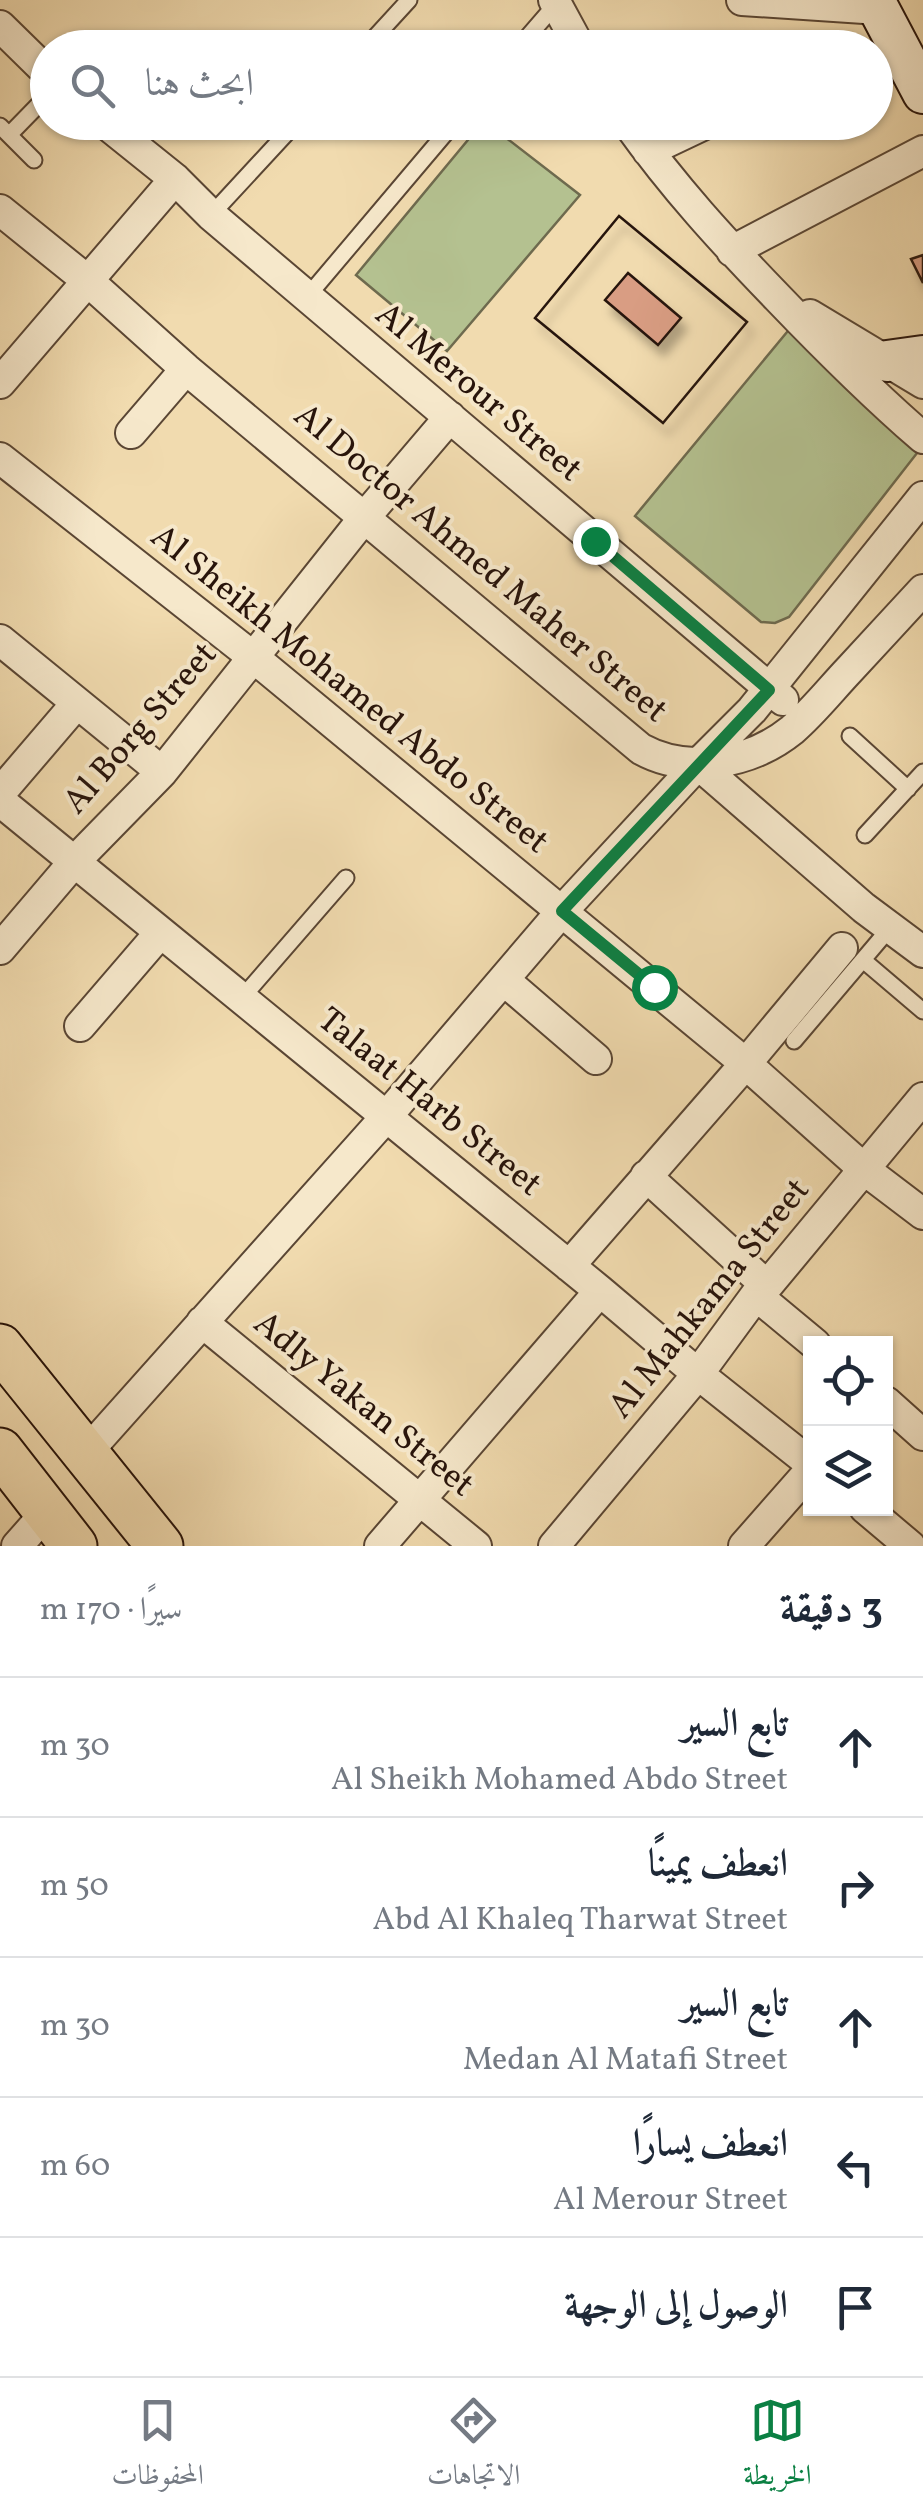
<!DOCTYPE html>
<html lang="ar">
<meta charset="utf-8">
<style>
:root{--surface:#fff;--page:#f6f6f7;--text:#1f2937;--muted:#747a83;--line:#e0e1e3;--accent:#0b8043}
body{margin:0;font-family:Vollkorn,Amiri,serif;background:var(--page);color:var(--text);direction:rtl}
.controls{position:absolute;right:30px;bottom:30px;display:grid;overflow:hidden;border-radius:0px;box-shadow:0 2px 8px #0004}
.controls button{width:90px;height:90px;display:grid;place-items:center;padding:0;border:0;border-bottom:2px solid var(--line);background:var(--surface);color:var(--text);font:50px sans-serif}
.stop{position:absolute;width:30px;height:30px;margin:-22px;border:8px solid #0b8043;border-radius:50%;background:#fff}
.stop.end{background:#0b8043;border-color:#fff;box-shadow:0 2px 10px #0008}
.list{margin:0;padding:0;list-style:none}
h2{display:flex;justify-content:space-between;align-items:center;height:130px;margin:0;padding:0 40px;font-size:42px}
h2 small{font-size:32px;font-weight:400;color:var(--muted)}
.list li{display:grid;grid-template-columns:65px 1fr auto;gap:30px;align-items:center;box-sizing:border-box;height:140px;padding:0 40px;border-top:2px solid var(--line)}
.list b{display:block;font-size:38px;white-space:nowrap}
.list p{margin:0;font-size:32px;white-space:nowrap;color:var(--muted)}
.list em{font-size:32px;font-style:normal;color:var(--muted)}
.icon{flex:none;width:55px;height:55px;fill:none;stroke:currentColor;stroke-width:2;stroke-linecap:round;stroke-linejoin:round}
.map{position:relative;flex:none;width:923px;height:1546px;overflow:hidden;direction:ltr}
.search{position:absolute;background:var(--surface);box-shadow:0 2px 8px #0004;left:30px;right:30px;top:30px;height:110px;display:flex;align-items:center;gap:25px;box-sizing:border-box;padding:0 35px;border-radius:55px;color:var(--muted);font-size:38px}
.sheet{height:830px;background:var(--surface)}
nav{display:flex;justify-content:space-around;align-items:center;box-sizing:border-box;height:140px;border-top:2px solid var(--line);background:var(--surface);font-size:28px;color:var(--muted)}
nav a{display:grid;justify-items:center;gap:5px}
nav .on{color:var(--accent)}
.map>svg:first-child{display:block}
.green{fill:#b4c190;stroke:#6e6a4e;stroke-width:2.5}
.building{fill:#d99d83;stroke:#28140b;stroke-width:2.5;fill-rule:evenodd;filter:url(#shadow)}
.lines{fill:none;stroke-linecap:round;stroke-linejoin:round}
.lane-casing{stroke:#5a4634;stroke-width:19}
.street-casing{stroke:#5a4634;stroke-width:34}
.secondary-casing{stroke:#28140b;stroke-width:44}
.primary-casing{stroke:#28140b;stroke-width:49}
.lane{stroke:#f6e8cb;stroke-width:15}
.street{stroke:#f6e8cb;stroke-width:30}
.secondary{stroke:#f6e8cb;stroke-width:40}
.primary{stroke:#f1dbaf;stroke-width:45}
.route{stroke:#0b8043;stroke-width:12}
.labels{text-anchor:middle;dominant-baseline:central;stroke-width:8;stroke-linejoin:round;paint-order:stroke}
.street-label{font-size:35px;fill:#28140b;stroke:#f6e8cb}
</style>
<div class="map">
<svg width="923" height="1546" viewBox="0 0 923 1546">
<defs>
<filter id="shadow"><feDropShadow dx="6" dy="11" stdDeviation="5" flood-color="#0004"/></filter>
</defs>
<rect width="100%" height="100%" fill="#f1dbaf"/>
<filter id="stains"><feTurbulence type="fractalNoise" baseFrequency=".002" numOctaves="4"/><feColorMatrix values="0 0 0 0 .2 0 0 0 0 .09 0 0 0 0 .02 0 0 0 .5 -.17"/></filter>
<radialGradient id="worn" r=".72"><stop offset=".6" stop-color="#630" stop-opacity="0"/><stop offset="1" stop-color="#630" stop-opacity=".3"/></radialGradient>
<path class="green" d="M482,123h5l93,72 -133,156 -91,-76z
M792,326l129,122 -132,169 -14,6 -14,-1 -126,-106z"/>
<path class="building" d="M619,216l128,106 -84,101 -128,-105zM628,273l53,45 -23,27 -53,-45z
M619,216l128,106 -84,101 -128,-105z
M923,255v28l-12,-24z"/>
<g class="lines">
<g class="lane-casing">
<path id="lane" d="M365,48l44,-48
M518,48l38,-44
M0,126l34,34
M9,135l39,-40
M211,215l86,-93
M307,297l148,-175
M850,736l58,53
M865,835l58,-63
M863,960l60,51
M241,999l105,-121
M794,1041l95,-112"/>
</g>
<g class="street-casing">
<path id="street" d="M554,0l26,48
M742,0l137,9
M0,26l48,47
M104,122l71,57 36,36 572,485
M627,122c48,67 95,118 151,176 47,49 94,96 145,140
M648,151l61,-29
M0,210l88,71 98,88 455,380c47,26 110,14 151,-19 21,-18 39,-41 58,-61 24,-26 49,-53 73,-79
M732,251l191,-100
M810,315l113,68
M0,383l175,-204
M131,433l55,-64
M0,458l253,199 492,406 120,107 58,44
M0,640l162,132
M698,764l166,144 59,44
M0,793l77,-90
M0,801l600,490 98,83 112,89
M0,949l74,-87 88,-90 202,-254 86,-101
M505,981l91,78
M80,1026l80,-93
M646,1176l121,110
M569,1266l184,-211 89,-107
M756,1295l59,49
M202,1322l274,224
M886,1402l37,33
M86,1453l300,-336 176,-206 136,-147 54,-54 171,-213
M865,1508l45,38
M17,1546l30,-34
M380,1546l220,-255
M554,1546l144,-172 58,-79 11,-9 156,-188
M744,1546l66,-75"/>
</g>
<g class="secondary-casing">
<path id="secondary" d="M874,0l49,93
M887,361l36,-5"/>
</g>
<g class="primary-casing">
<path id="primary" d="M0,1347l160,199
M0,1451l74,95"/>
</g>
<use href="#lane" class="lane"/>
<use href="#street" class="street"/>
<use href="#secondary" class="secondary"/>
<use href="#primary" class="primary"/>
</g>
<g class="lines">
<path class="route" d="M595,541l174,149 -207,221 92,76"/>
</g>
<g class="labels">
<g class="street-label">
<text transform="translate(478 393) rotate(40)">Al Merour Street</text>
<text transform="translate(480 564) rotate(40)">Al Doctor Ahmed Maher Street</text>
<text transform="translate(349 690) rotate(39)">Al Sheikh Mohamed Abdo Street</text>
<text transform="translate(141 729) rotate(-49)">Al Borg Street</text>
<text transform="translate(429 1103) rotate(39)">Talaat Harb Street</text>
<text transform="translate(710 1299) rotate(-51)">Al Mahkama Street</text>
<text transform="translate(363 1405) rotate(39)">Adly Yakan Street</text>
</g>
</g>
<rect width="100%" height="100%" filter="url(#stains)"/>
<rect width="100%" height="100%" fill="url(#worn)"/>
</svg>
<div class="controls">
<button><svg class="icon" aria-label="locate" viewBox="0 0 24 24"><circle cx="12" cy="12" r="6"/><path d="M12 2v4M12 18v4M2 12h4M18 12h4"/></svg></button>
<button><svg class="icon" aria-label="layers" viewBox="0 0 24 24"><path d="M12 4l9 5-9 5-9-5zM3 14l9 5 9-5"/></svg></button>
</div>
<div class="stop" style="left:654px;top:987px"></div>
<div class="stop end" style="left:595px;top:541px"></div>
<div class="search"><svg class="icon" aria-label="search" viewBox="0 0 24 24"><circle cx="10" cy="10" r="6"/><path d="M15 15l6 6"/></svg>ابحث هنا</div>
</div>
<section class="sheet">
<h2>3 دقيقة<small>سيرًا · 170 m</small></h2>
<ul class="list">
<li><svg class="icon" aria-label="ahead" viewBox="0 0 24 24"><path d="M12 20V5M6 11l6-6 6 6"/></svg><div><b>تابع السير</b><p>Al Sheikh Mohamed Abdo Street</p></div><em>30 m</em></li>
<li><svg class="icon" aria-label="right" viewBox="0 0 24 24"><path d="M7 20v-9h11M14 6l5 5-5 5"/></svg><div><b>انعطف يمينًا</b><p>Abd Al Khaleq Tharwat Street</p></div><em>50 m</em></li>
<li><svg class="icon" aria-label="ahead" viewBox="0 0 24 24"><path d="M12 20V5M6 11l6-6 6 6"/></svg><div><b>تابع السير</b><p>Medan Al Matafi Street</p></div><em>30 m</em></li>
<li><svg class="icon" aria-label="left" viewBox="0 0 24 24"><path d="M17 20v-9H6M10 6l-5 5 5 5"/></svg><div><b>انعطف يسارًا</b><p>Al Merour Street</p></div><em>60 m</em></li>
<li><svg class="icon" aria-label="arrive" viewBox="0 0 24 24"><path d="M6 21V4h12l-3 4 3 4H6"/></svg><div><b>الوصول إلى الوجهة</b></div></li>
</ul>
</section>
<nav>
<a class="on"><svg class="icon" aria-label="map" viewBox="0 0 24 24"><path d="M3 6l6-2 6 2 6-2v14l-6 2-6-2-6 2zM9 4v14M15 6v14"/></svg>الخريطة</a>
<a><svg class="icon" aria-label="directions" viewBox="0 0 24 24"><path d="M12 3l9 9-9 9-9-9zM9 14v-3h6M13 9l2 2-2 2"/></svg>الاتجاهات</a>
<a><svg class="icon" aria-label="saved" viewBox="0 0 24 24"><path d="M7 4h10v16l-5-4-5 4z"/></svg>المحفوظات</a>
</nav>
